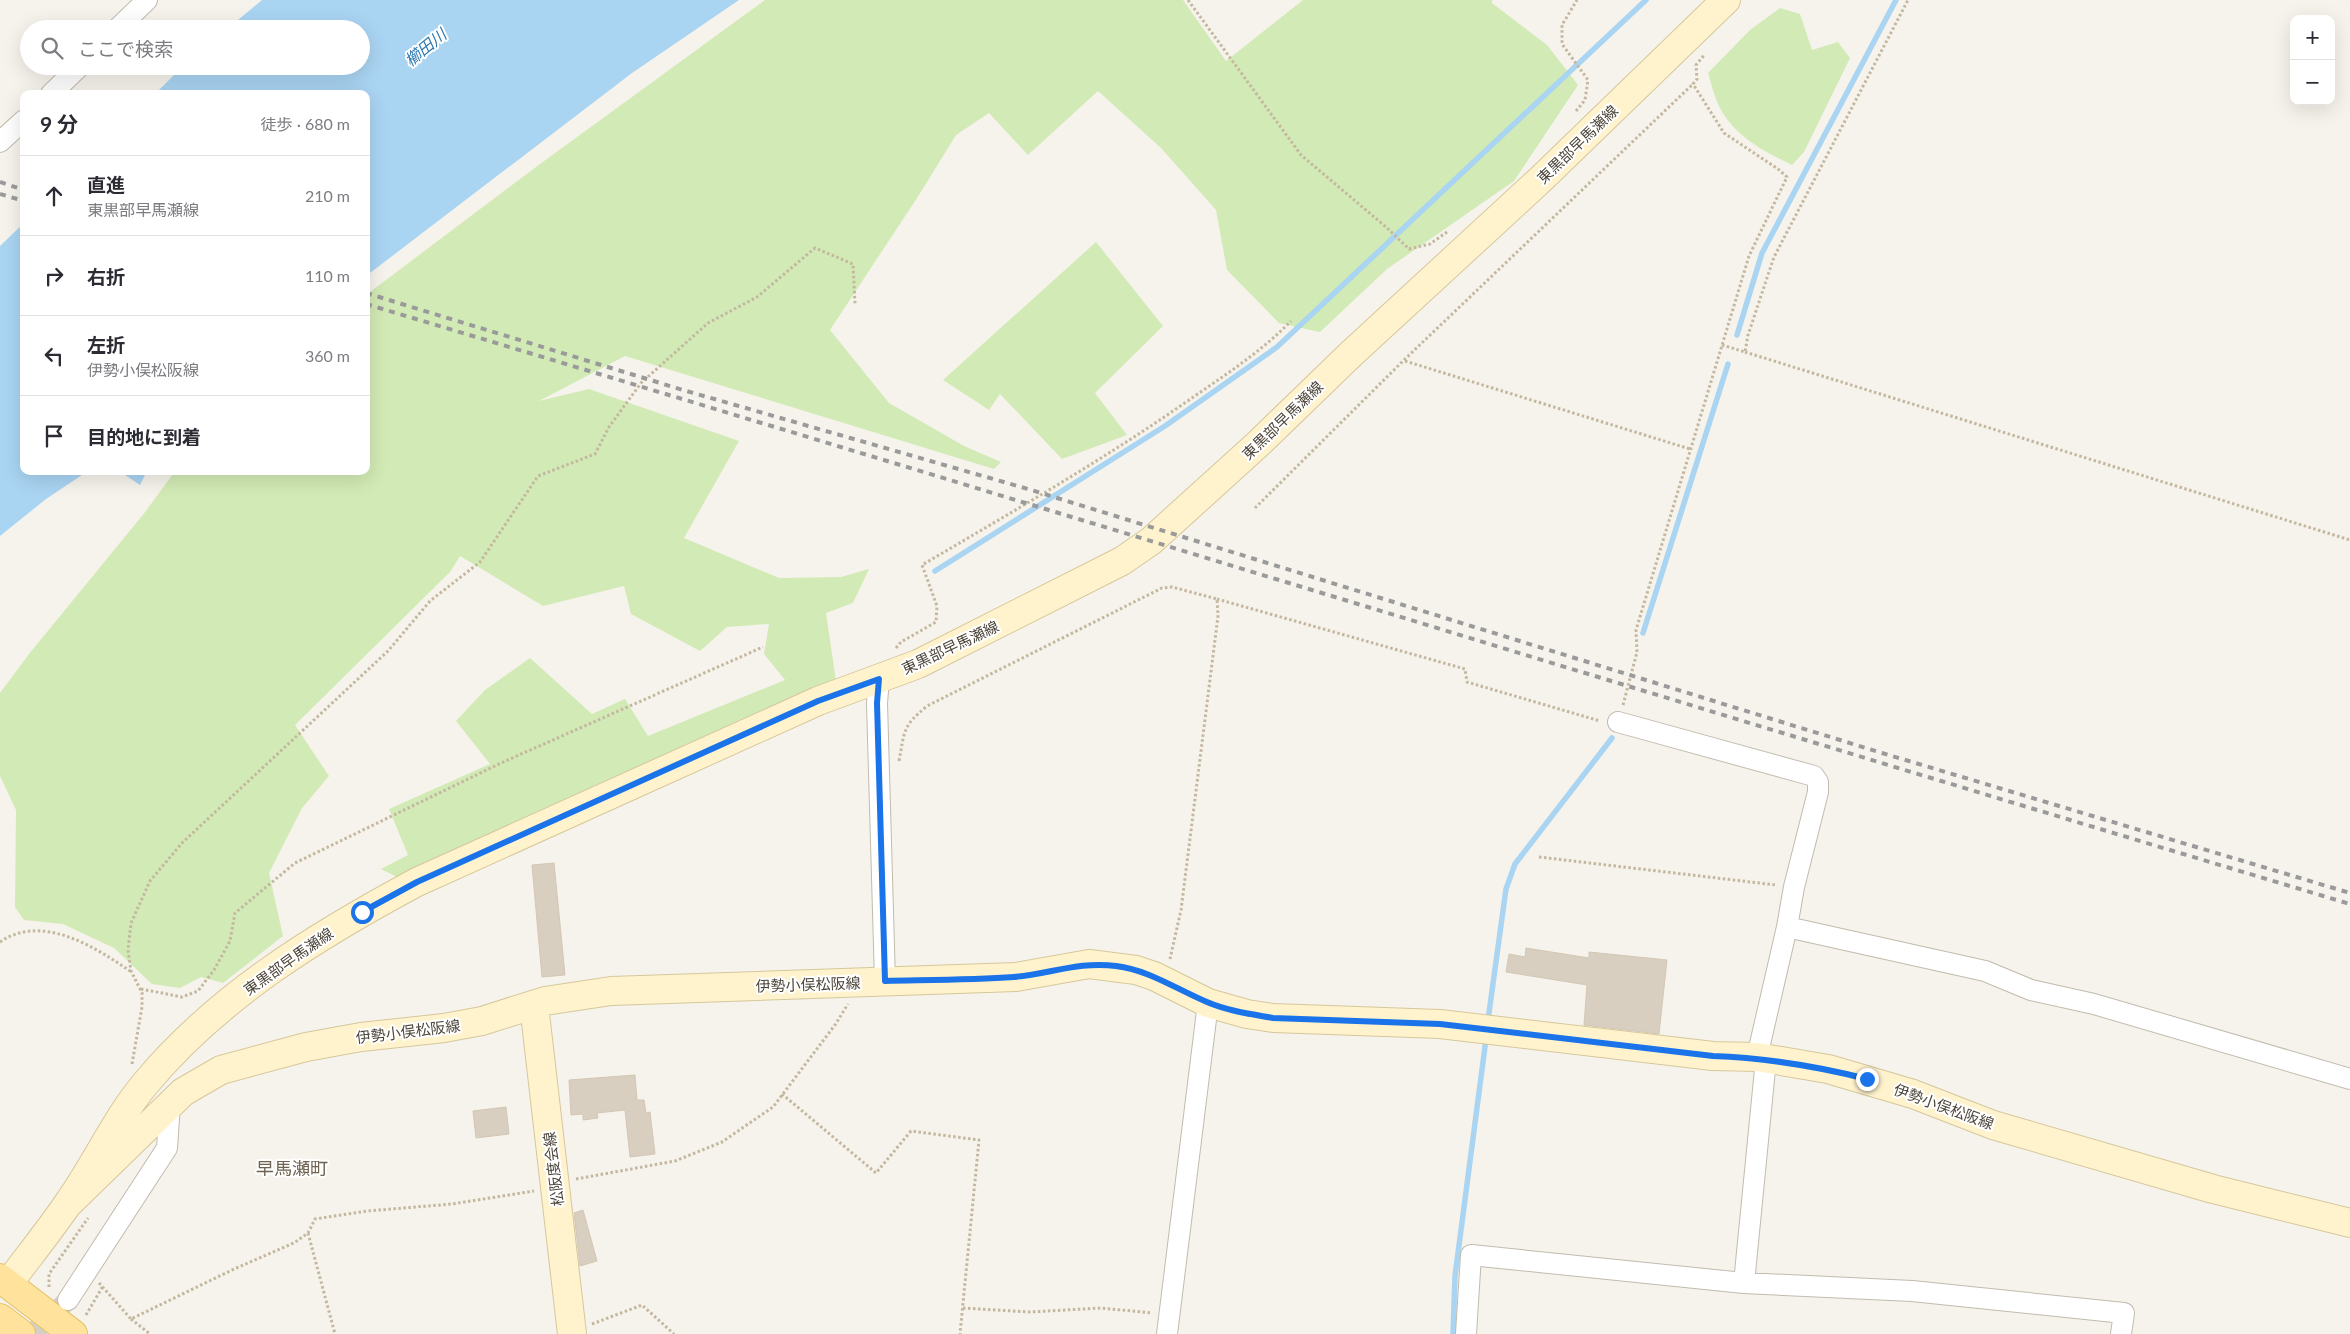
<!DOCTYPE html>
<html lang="ja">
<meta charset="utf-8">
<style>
:root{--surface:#fff;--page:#f7f7f7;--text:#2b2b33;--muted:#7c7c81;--line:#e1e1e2}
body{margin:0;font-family:Lato,"Noto Sans JP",sans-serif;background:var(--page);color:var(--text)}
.controls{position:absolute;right:15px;top:15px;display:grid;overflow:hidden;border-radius:10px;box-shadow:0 5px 20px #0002}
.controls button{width:45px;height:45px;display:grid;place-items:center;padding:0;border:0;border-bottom:1px solid var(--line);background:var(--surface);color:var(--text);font:25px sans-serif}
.stop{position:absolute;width:15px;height:15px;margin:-11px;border:4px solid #1a73e8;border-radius:50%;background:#fff}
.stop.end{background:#1a73e8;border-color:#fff;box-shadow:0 1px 5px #0008}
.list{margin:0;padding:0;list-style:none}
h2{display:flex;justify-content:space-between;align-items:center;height:65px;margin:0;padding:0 20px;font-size:21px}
h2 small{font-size:16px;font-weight:400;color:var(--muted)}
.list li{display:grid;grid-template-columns:32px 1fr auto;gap:15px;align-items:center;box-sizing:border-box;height:80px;padding:0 20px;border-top:1px solid var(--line)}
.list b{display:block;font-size:19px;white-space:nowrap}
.list p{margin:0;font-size:16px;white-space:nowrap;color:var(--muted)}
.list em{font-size:16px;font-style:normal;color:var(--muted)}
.icon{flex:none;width:28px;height:28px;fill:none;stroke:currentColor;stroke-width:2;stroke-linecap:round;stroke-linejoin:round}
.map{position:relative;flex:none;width:2350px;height:1334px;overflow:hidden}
.search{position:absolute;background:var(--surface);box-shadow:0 5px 20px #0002;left:20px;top:20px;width:350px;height:55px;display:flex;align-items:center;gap:12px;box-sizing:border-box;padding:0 18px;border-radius:28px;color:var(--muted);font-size:19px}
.panel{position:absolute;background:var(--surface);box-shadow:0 5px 20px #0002;left:20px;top:90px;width:350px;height:385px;border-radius:10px}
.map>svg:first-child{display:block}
.green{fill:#d2eab5}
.water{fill:#a9d4f2}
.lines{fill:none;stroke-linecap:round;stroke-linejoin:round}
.stream{stroke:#a9d4f2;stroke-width:5.5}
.building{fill:#d8cfc1;stroke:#d3c7b4}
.minor-tunnel{stroke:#d4d0c8;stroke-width:20;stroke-dasharray:20 10;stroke-linecap:butt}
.minor-casing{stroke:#c2bbae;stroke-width:22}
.secondary-casing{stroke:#d6c79b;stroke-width:30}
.primary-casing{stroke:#e6c16a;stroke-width:30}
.path{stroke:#c4b79f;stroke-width:3;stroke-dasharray:2.5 2.5;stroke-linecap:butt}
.minor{stroke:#fff;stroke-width:20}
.secondary{stroke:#fff3cd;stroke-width:28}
.primary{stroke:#ffe39c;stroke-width:28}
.rail{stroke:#9a9a9a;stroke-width:4;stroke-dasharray:6 6;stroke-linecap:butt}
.route{stroke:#1a73e8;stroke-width:6}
.labels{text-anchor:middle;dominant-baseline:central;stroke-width:4;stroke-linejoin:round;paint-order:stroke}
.street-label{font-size:15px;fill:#4b4439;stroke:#fff}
.water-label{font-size:16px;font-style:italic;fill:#2e7ab2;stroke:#fff}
.quarter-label{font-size:18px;fill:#6e6250;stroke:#fff}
</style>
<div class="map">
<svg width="2350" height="1334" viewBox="0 0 2350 1334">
<rect width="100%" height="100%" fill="#f6f3ec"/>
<path class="green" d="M765,0h418l43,61 77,-61h189v3l55,42 31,40 -64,96 -127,88 -67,63 -41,-9 -52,-53 -11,-60 -55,-62 -63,-57 -70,64 -39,-42 -33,22 -37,60 -89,135 59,73 75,43 37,16 -7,7 -369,-113 -86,45 50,-12 150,52 -55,97 95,40 62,-1 28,-8 -16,34 -27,10 10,68 -437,197 -18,-9 27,-14 -19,-46 101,-45 -34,-43 29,-31 45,-32 62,56 33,-15 23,37 137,-56 -21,-26 5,-30 -42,3 -27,24 -69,-37 -7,-28 -81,20 -83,-50 -10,16 -155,153 34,51 -27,32 -33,65 14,63 -60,47 -22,-6 -21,11 -28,-4 -38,-36 -51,-24 -39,-4 -9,-13 1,-97 -16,-34v-83l29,-39 117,-143 29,-40h191v-176l174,-131z
M1780,8l20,6 12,36 26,-8 12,16 -46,94 -12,13c-29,-14 -58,-29 -73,-59 -5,-10 -8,-23 -11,-33l42,-43z
M1096,242l67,84 -68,67 32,42 -65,24 -62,-65 -11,16 -46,-30z"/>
<path class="water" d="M262,0h477l-107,73 -266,203v-182h-211l28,-28h178v-37h-134z
M24,223v248h64l-42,28 -46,37v-290z
M119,471h28l-7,14z"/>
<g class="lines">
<path class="stream" d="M1737,335l25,-82 134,-253
M935,571l230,-145 112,-79 369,-347
M1643,633l85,-269
M1488,1020l18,-131 9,-25 97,-126
M1453,1334l2,-58 31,-237"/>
</g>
<path class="building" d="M554,863l11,112 -23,2 -10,-112z
M1526,948l63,10v-6l78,8 -8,74 -75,-9 3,-40 -81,-13 3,-18 16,3z
M635,1075l2,25h7l2,13 4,-1 5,42 -25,3 -5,-47 -28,3 1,5 -15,2v-6l-12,1 -2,-35z
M506,1107l3,27 -33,4 -3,-27z
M583,1210l14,51 -17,5 -6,-53z"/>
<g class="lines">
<path class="minor-tunnel" d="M32,1334l36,-34"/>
<g class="minor-casing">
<path id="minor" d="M117,29l30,-29
M51,94l29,-28
M0,142l24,-22
M879,679l-2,24 8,278
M1618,722l196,54 4,6v10l-24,95 -7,40
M1757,1057l30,-130 198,44 46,19 63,14 256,75
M1744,1283l22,-224
M68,1300l99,-152 3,-44
M1167,1334l41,-331
M1466,1334l5,-79 273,28 168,8 212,22 -3,21"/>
</g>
<g class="secondary-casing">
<path id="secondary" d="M534,1005l38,329
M70,1202l113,-110 38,-22 85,-23 55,-10 83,-9 38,-7 63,-20 66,-10 405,-14 73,-13 47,6 18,6 54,27 39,11 26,4 167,6 273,32 44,1 71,12 85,25 80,31 220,64 137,34
M8,1284c20,-27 42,-54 61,-82 27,-38 46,-82 76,-118 73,-88 173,-149 272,-202l401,-181 100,-37 204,-103 29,-20 107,-97 93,-90 189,-174 186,-180"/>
</g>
<g class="primary-casing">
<path id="primary" d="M0,1278l73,56
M0,1318l21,16"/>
</g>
<path class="path" d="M1188,0l113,155 85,72 23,22 21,-5 17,-12
M1576,111l9,-11 3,-20 -26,-36v-19l15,-25
M1722,345l23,7 3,-17 26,-78 134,-257
M1745,352l605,188
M1405,361l285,88
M1255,508l149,-148 289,-276
M1217,599l248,70 2,13 133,39
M896,648l5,-6 35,-20 1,-16 -15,-41c90,-53 181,-105 267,-165 36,-25 72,-48 102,-79
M1623,705l14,-53 -1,-22 113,-374 38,-79 -9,-8 -54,-36 -31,-49 4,-5 -1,-14 9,-11
M899,761c6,-31 3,-34 28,-55l235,-118 10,-1 45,12 1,17 -37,294 -11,49
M1539,857l237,28
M0,942c42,-29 95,5 130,29
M141,989l41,8 16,-6 16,-21 16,-29 5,-28 60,-50 206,-100 262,-116
M132,1064l10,-57v-14l-11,-22 -3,-21 3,-27 19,-42 32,-38 206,-192 42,-50 50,-39 58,-86 57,-22 14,-27 32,-44 67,-60 49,-26 58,-49 38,16 2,40
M782,1094l94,79 35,-42 68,9 -19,194
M576,1179l99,-18 47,-19 51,-35 62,-82 13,-21
M308,1233l27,101
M99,1283l32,36 103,-50 60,-26 14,-10 7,-14 52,-8 85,-7 82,-13
M49,1287v-13l39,-56
M963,1308l67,4 71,-4 51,5
M86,1315l17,-29
M131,1319l19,15
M592,1324l50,-19 32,29"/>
<use href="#minor" class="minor"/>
<use href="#secondary" class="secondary"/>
<use href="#primary" class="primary"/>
<path class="rail" d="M0,182l24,8
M0,194l24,7
M366,293l317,97 345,99 854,264 468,140
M366,304c662,198 1322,402 1984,600"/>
</g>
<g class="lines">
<path class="route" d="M362,912l55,-30 401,-181 61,-22 -2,24 8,278c43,-1 87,-1 129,-4 36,-3 65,-16 102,-11 33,4 60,23 91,36 21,9 44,12 66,16l167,6 273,32c53,2 103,10 154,23"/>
</g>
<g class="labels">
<g class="street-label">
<text transform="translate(1577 144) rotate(-44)">東黒部早馬瀬線</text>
<text transform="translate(1282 420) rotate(-44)">東黒部早馬瀬線</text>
<text transform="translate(950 647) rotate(-25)">東黒部早馬瀬線</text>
<text transform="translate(288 961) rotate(-35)">東黒部早馬瀬線</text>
<text transform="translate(808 984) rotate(-2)">伊勢小俣松阪線</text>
<text transform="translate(408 1031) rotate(-7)">伊勢小俣松阪線</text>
<text transform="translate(1944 1106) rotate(20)">伊勢小俣松阪線</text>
<text transform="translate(553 1169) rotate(-97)">松阪度会線</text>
</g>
<g class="water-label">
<text transform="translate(425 47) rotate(-39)">櫛田川</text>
</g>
<g class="quarter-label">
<text x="292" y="1168">早馬瀬町</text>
</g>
</g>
</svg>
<div class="controls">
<button>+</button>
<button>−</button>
</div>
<div class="stop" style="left:362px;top:912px"></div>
<div class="stop end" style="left:1867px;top:1079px"></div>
<div class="search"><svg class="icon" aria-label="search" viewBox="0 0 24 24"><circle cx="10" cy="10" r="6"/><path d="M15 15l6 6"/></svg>ここで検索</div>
<section class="panel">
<h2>9 分<small>徒歩 · 680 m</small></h2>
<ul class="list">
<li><svg class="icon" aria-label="ahead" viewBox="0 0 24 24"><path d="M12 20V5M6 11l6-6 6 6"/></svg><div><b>直進</b><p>東黒部早馬瀬線</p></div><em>210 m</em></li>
<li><svg class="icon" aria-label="right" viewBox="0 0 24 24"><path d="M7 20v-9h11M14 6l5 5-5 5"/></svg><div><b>右折</b></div><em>110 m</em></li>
<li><svg class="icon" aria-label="left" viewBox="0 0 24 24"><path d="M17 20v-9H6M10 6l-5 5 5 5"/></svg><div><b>左折</b><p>伊勢小俣松阪線</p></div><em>360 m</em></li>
<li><svg class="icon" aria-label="arrive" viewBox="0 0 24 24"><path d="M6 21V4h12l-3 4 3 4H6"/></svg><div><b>目的地に到着</b></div></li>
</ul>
</section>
</div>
